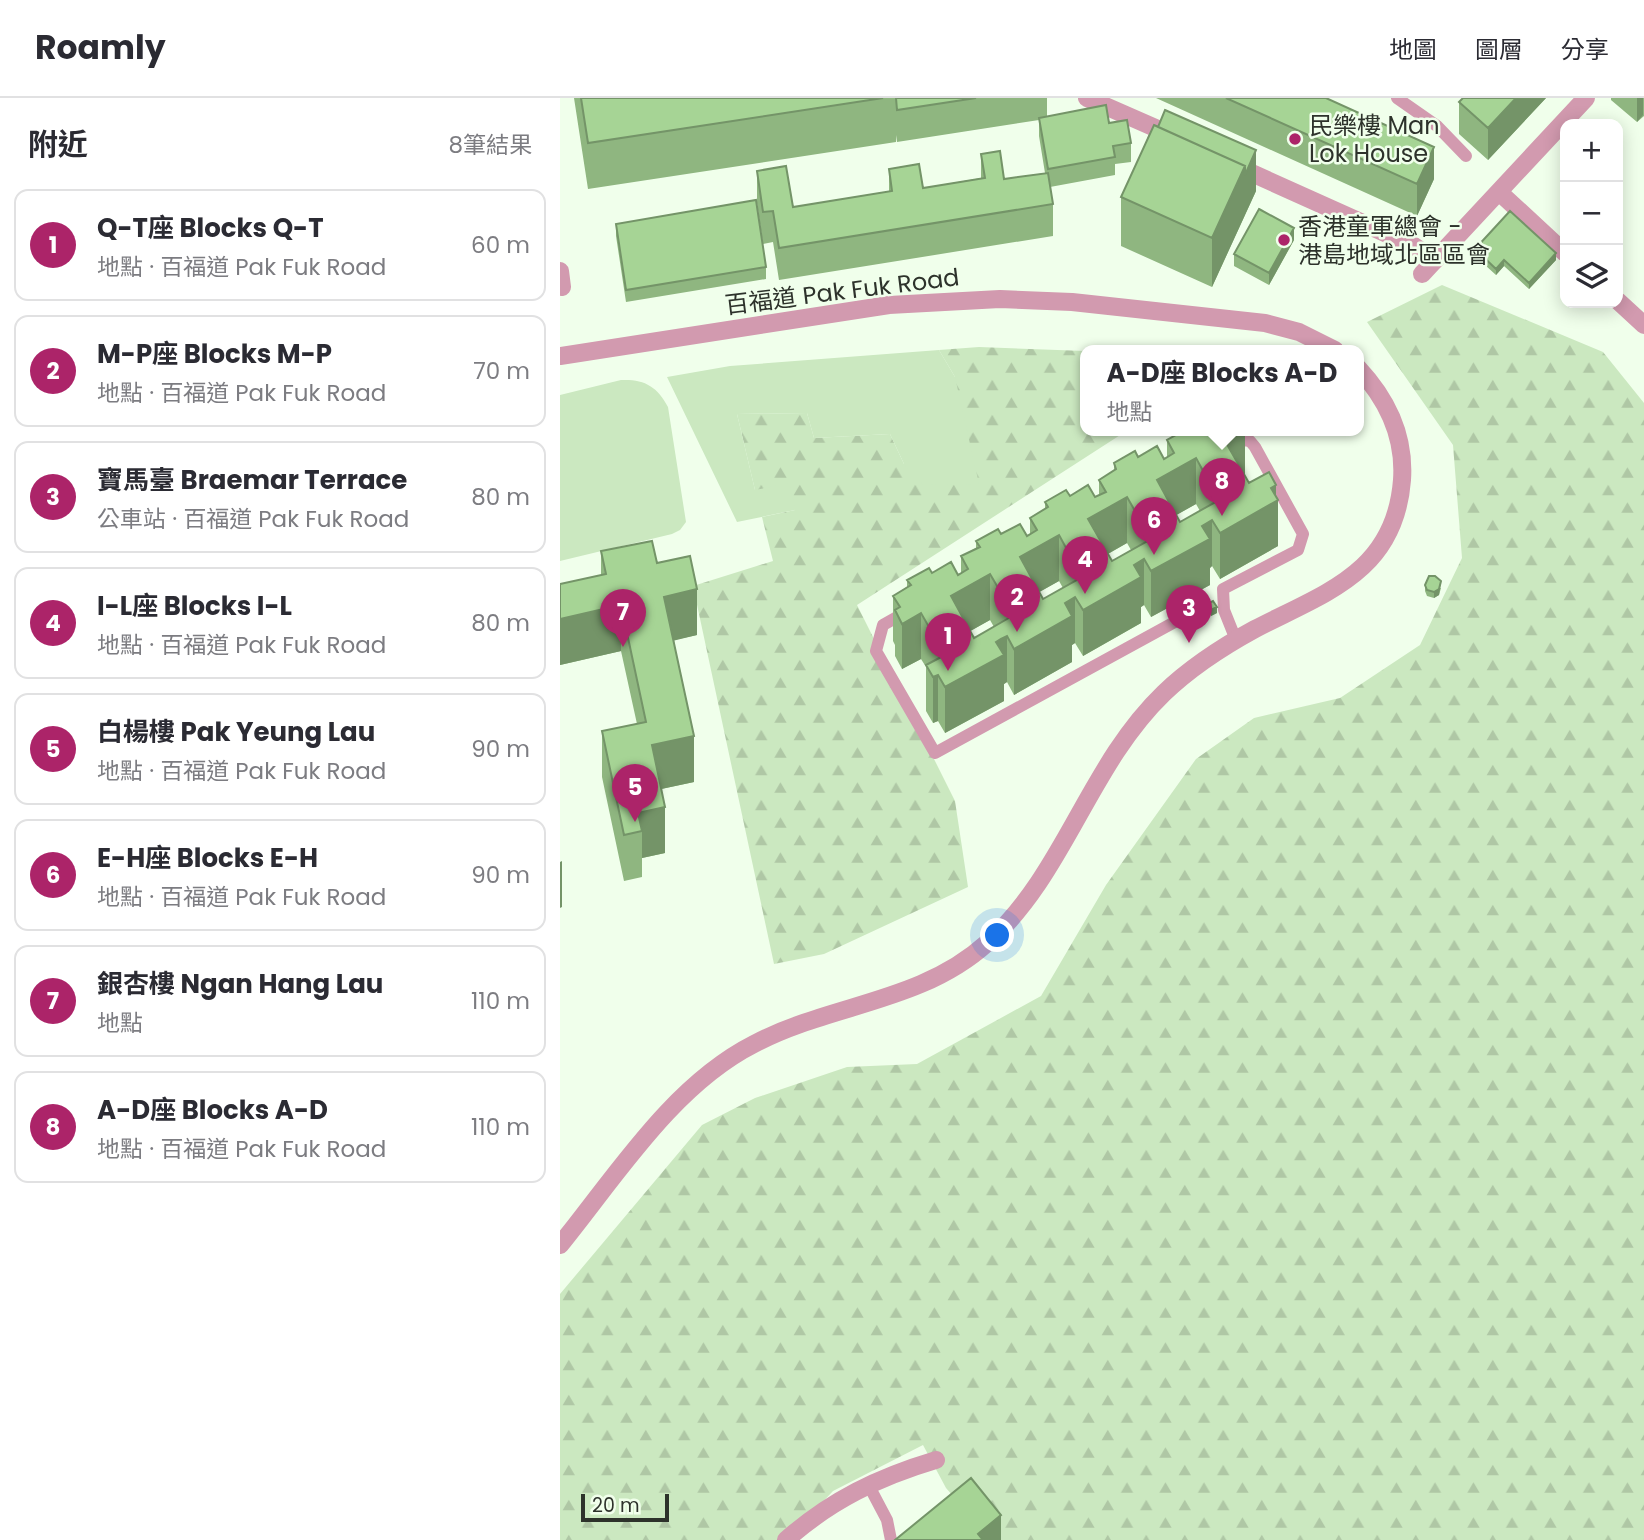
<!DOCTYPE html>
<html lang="zh-TW">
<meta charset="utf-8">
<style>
:root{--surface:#fff;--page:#f7f7f7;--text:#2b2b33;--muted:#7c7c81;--line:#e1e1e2;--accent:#ac2469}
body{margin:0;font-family:Poppins,"Noto Sans TC",sans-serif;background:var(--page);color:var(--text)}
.controls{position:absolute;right:21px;top:21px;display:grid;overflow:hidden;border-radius:14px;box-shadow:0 4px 18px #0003}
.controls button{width:63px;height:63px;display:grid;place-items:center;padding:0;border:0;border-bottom:2px solid var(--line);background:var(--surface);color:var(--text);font:35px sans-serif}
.scale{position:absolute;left:21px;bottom:18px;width:88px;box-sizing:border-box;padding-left:7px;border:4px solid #2d322b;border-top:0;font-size:19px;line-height:24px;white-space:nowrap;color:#2d322b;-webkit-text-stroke:5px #f0ffeb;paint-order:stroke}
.you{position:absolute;left:438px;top:838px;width:24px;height:24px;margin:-18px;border:5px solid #fff;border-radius:50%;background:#1a73e8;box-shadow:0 0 0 10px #1a73e833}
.badge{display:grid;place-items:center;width:46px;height:46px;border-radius:50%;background:var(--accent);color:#fff;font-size:23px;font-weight:700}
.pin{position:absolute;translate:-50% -58px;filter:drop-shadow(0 2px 4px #0008)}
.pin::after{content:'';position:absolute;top:37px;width:24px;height:21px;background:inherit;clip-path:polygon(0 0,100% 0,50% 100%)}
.popup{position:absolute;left:520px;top:247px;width:284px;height:91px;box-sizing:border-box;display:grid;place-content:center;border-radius:14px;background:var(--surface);filter:drop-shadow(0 2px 5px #0005);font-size:23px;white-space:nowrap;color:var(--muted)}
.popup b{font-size:26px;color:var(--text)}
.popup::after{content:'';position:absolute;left:50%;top:100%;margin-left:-14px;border:14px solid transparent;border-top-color:var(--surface)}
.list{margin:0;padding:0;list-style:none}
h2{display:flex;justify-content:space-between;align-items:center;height:91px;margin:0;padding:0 28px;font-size:30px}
h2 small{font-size:23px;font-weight:400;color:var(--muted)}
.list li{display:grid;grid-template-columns:46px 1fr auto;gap:21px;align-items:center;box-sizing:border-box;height:112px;margin:0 14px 14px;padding:0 14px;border:2px solid var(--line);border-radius:14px}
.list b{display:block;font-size:26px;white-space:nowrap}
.list p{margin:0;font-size:23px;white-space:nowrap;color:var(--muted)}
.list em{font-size:23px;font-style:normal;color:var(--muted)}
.icon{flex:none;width:38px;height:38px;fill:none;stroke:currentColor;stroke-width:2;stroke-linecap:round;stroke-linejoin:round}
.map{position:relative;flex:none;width:1084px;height:1442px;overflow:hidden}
header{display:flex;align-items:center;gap:42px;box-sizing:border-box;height:98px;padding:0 35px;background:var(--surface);border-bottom:2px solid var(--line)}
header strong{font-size:33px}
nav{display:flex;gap:38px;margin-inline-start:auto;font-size:24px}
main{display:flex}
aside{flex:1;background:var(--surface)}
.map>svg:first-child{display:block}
.forest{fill:url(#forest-firs)}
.green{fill:#cbe8c0}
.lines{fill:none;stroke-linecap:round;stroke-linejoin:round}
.service{stroke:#d29aaf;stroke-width:12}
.pedestrian{stroke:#d29aaf;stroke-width:18}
.minor{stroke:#d29aaf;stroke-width:18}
.tertiary{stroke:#d29aaf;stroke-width:18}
.wall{fill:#8fb680;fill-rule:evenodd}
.shaded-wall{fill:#749468}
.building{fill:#a6d495;stroke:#749468;stroke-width:2;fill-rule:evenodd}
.poi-dot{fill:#ac2469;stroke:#f0ffeb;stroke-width:2.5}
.labels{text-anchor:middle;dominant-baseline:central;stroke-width:5;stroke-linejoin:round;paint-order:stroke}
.poi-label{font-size:24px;fill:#2d322b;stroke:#f0ffeb;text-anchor:start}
.street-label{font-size:24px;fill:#2d322b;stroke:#f0ffeb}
</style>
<header>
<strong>Roamly</strong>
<nav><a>地圖</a><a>圖層</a><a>分享</a></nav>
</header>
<main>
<aside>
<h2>附近<small>8筆結果</small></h2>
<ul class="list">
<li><span class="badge">1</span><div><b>Q-T座 Blocks Q-T</b><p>地點 · 百福道 Pak Fuk Road</p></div><em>60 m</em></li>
<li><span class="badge">2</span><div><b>M-P座 Blocks M-P</b><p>地點 · 百福道 Pak Fuk Road</p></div><em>70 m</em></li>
<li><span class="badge">3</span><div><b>寶馬臺 Braemar Terrace</b><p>公車站 · 百福道 Pak Fuk Road</p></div><em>80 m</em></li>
<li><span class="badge">4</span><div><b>I-L座 Blocks I-L</b><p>地點 · 百福道 Pak Fuk Road</p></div><em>80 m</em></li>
<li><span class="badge">5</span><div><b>白楊樓 Pak Yeung Lau</b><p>地點 · 百福道 Pak Fuk Road</p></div><em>90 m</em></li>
<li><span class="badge">6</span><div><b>E-H座 Blocks E-H</b><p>地點 · 百福道 Pak Fuk Road</p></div><em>90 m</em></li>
<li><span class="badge">7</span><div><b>銀杏樓 Ngan Hang Lau</b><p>地點</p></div><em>110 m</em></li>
<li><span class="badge">8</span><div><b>A-D座 Blocks A-D</b><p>地點 · 百福道 Pak Fuk Road</p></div><em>110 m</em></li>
</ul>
</aside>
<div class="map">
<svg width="1084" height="1442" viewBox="0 0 1084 1442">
<defs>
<pattern id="forest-firs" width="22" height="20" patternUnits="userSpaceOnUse" patternTransform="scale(1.75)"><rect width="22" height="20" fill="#cbe8c0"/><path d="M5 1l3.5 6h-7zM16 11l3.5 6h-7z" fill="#afc7a5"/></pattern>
</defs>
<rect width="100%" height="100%" fill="#f0ffeb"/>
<path class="forest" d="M882,187l161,67 41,51v1137h-653l-45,-52 -23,-43 -90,46 -46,49h-227v-246l142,-169 53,-27 92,-31 70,-3 124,-68 65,-111 90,-126 58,-41 86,-20 80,-53 42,-87 -9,-113 -86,-123z
M419,249l106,4 1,79h42l-271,175 98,196 13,86 -144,67 -50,10 -81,-378 80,-25 -11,-44 33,-7 -40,-20 -18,-76 70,-1 7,25 76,-4 14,30 51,-87 -16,-27z"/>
<path class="green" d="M379,252l16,27 24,107 -56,1 -19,-21 -14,-30 -76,4 -7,-25 -70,1 18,76 35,-7 5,27 -58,12 -70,-145 63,-11z
M61,282c23,-1 36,6 47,27l18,115 -6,8 -8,4 -112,27v-166z"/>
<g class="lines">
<path class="service" d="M837,0l40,28 29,30
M669,340l21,3 5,6 48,87 -5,16 -75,39 1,21 12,30
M346,514l-23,13 -7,26 59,102 247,-135
M308,1386l19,36 4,20"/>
<path class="pedestrian" d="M676,68l178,80 21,14"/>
<path class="minor" d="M527,0l73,32 -5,13
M939,94l66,61
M0,173l2,16
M862,176l164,-176
M1058,203l26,24
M226,1442c45,-40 93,-63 150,-80"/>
<path class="tertiary" d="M0,258l329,-51 111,-6 72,3 193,21 34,9 36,18
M0,1147c56,-69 113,-160 194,-201 75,-40 167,-41 233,-101 78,-69 101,-177 177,-250 26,-25 58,-46 91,-64 69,-36 140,-56 147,-149 3,-43 -15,-81 -44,-112"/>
</g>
<path class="wall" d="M14,0h473v18l62,7 22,20v19l-16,2v11l-65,12 3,17v32l-274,44 -6,-38 -10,2 -6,-41v-32l36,36 96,-15v-23l34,19 58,-10v-24l23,25 41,-6 -6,-37v-16l-142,22 -1,-7v7l-308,47z
M596,0h170l108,81 -17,37z
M986,0l-58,62 -29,-26v-32z
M1051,0h33v18l-7,6 -26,-22z
M696,93l-44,96 -91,-41v-49z
M56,126l150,43v12l-140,23 -10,-66z
M734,142l-25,45 -35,-19v-12z
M915,151l81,11 -27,29 -25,-23 -8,9 -21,-19z
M622,332h63v46l4,7 27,13 2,50 -58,33 -8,-13 -2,2v17l-59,32 -7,-12 -3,2v16l-58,33 -8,-13 -3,2v17l-58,33 -7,-13 -3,2v17l-59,32 -7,-12 -5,2 -7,-12v-44l-5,-8 -19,10 -7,-13v-11l-2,-4v-45l14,-9v-7l25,-7 26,2 3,-2v-17l15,-8v-7l25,-7 26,2 3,-2v-16l15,-9v-7l25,-6 25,1 4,-1v-16l15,-9v-8l24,-6 26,2 3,-2v-17l15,-8zM636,406l4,7 -20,11 -4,-7zM567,445l4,7 -19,11 -4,-7zM499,483l4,7 -20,11 -4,-7zM430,522l4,7 -20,11 -4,-7z
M41,453l56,12 40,72 -23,5 20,142 -33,7 4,64 -23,5v19l-18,4 -22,-104v-46l35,-7 -16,-73 -61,14v-81l41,-9z
M865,487l16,3 -2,7 -5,3 -7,-2 -2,-5z
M647,506l10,9 -6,3 -4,-6z"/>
<path class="shaded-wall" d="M956,0h30l-58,62v-32z
M1077,0h6v17l-6,7z
M874,49v32l-17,37v-32z
M696,52v41l-44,96v-49l33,-72z
M734,130v12l-25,45v-12z
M996,155v7l-27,29v-6z
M944,162v6l-8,9v-6z
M685,333v45l-20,-35z
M636,360v46l-39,22v-46z
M716,387v16l2,-1v46l-58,33v-46l51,-45z
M567,399v46l-39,22v-46z
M652,422v46l-2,2v17l-59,32v-46l51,-45z
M499,437v46l-39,22v-46z
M584,461v46l-3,2v16l-58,33v-46l51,-45z
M430,476v46l-39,22v-46z
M881,483l-2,14 -5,3v-6z
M137,491v46l-33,8v-46z
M515,499v46l-3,2v17l-58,33v-46l51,-46z
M61,507v46l-61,14v-46z
M657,509v6l-6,3v-6z
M361,515v46l-19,10v-45z
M447,538v46l-3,2v17l-59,32v-46l51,-45z
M378,577v46l-5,2v-46z
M134,638v46l-42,9v-46z
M105,709v46l-23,5v-27l-4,-18z
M2,763v46l-2,1v-46z
M441,1417v25h-23v-6z"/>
<path class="building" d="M21,0h302l-295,45z
M336,0h80l-79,12z
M666,0h100l108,49 -17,37z
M903,0h53l-28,30 -29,-26z
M546,7l3,18 18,-3 4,23 -18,3 2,11 -67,12 -9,-51z
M605,12l91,40 -11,25v-9l-87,-39z
M594,27l91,41 -33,72 -91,-41z
M440,53l4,28 44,-6 5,31 -274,44 -6,-37 -10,1 -6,-41 29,-5 7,41 99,-16 -3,-22 30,-5 4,24 62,-10 -4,-24z
M196,102l10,67 -140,23 -10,-66z
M699,111l35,19 -25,45 -35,-19z
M950,113l46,42 -27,30 -25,-23 -8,9 -21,-20z
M625,332h60l-20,11 24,42 20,-11 7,13 -5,3 7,12 -58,33 -8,-13 -10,6 8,13 -59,32 -7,-12 -10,6 7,12 -58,33 -8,-13 -10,6 7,13 -58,33 -7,-13 -6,3 -5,3 8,13 -59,32 -7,-12 -5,2 -7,-12 19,-10 -24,-42 -19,11 -7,-14 5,-3 -7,-11 18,-11 -4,-5 22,-12 3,5 19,-11 7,13 10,-6 -7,-13 19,-9 -4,-6 22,-12 3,5 19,-10 7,12 10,-6 -7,-12 18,-11 -3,-5 21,-12 4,6 18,-11 7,12 11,-5 -7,-12 17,-11 -2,-6 21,-12 3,6 19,-11 7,13 10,-6 -7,-13zM636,360l23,42 -39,22 -23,-42zM567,399l24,42 -39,22 -24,-42zM499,437l23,42 -39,22 -23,-42zM430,476l24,41 -40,23 -23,-42z
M92,443l5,22 33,-7 7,33 -33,8 30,139 -42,9 13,62 -27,6 4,18 -18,4 -22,-104 44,-9 -25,-117 -61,14v-35l46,-10 -5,-23z
M869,478h6l6,5 -2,8 -5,3 -7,-2 -2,-5z
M653,503l4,6 -6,3 -4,-6z
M411,1380l30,37 -23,19 5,6h-88z"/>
<g class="poi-dot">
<circle cx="735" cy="41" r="7"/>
<circle cx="724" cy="142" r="7"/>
</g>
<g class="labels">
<g class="poi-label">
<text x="749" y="27">民樂樓 Man<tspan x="749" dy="28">Lok House</tspan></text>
<text x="738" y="128">香港童軍總會 -<tspan x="738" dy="28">港島地域北區區會</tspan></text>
</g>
<g class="street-label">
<text transform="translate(282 193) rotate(-7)">百福道 Pak Fuk Road</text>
</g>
</g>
</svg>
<div class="controls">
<button>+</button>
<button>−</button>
<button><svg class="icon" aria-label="layers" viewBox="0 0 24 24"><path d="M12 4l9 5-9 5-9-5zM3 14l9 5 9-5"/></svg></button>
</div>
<div class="scale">20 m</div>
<div class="you"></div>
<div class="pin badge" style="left:388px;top:573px">1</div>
<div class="pin badge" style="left:457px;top:534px">2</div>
<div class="pin badge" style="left:629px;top:545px">3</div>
<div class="pin badge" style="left:525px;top:496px">4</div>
<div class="pin badge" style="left:75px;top:724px">5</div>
<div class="pin badge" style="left:594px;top:457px">6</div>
<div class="pin badge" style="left:63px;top:549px">7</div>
<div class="pin badge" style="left:662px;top:418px">8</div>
<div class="popup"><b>A-D座 Blocks A-D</b>地點</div>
</div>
</main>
